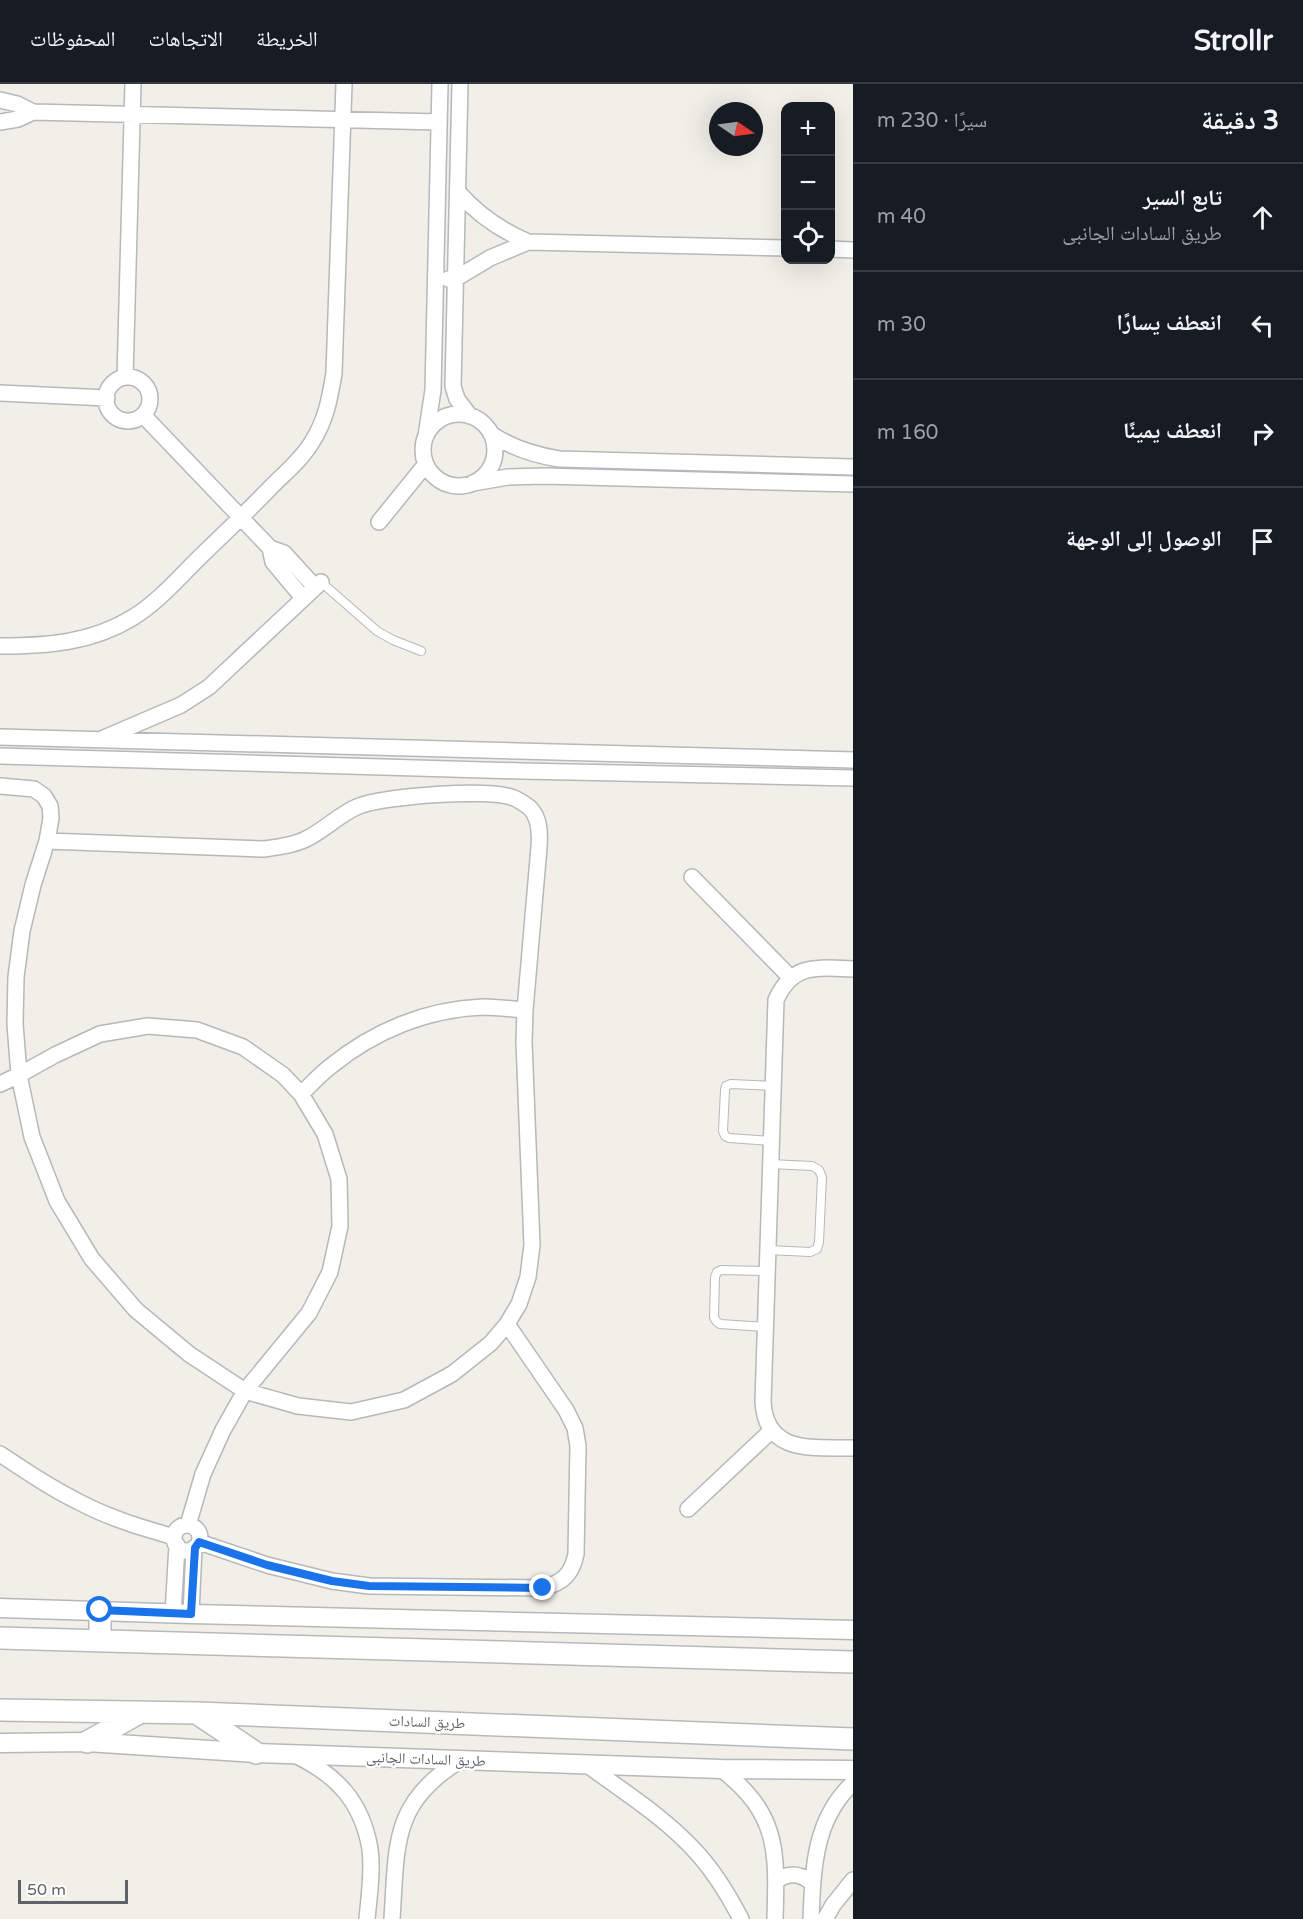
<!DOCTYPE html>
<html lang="ar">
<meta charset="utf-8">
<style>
:root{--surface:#171b24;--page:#20242c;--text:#f1f3f6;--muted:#9ea1a6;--line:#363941}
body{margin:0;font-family:"Varela Round","Noto Naskh Arabic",sans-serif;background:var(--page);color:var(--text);direction:rtl}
.controls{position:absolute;right:18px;top:18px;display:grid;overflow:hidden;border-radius:12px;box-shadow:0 6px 24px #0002}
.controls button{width:54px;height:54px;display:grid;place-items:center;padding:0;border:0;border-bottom:2px solid var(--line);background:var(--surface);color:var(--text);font:30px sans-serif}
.compass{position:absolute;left:709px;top:18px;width:54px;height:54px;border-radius:50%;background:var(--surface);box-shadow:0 6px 24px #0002;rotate:103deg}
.scale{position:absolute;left:18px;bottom:15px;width:110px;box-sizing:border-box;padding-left:6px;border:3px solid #5f6368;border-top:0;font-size:16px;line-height:21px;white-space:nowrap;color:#5f6368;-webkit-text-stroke:4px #fff;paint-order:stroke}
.stop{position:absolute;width:18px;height:18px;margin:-14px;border:4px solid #1a73e8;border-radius:50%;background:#fff}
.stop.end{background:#1a73e8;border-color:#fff;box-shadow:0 2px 6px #0008}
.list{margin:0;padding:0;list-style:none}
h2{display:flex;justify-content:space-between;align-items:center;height:78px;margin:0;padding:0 24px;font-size:26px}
h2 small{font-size:20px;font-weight:400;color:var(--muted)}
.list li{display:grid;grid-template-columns:39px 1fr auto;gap:18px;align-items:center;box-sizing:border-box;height:108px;padding:0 24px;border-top:2px solid var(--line)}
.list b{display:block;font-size:22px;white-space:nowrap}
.list p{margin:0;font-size:20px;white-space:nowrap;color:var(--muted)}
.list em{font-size:20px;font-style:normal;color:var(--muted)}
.icon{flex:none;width:33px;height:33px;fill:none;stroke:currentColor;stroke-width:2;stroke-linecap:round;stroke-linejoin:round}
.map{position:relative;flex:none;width:853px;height:1835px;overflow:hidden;direction:ltr}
header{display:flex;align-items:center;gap:36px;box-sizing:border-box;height:84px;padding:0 30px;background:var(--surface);border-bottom:2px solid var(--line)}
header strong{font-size:28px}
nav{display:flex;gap:33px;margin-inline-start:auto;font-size:21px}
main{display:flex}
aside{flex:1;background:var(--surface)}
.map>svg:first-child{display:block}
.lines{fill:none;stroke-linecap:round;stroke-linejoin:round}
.service-casing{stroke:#b5b8bc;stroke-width:10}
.minor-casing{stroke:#b5b8bc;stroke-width:18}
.tertiary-casing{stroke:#b5b8bc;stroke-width:21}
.secondary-casing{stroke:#b6babf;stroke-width:24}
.service{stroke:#fff;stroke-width:8}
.minor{stroke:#fff;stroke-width:15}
.tertiary{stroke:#fff;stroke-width:18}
.secondary{stroke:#fff;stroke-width:21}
.route{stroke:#1a73e8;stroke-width:8}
.labels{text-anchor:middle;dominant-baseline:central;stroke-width:5;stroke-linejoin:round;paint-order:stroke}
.street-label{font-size:15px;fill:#5f6368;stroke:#fff}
</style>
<header>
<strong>Strollr</strong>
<nav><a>الخريطة</a><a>الاتجاهات</a><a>المحفوظات</a></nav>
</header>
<main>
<aside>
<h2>3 دقيقة<small>سيرًا · 230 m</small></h2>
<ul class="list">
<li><svg class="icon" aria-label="ahead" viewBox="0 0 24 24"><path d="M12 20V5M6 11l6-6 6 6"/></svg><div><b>تابع السير</b><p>طريق السادات الجانبى</p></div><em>40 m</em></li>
<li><svg class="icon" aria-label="left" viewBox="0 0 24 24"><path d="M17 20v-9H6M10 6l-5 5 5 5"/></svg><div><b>انعطف يسارًا</b></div><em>30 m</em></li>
<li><svg class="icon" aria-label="right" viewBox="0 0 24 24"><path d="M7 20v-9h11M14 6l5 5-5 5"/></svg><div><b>انعطف يمينًا</b></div><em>160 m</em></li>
<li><svg class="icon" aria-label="arrive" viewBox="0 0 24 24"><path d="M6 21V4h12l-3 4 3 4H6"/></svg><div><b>الوصول إلى الوجهة</b></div></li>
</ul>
</aside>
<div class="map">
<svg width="853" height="1835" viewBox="0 0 853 1835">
<rect width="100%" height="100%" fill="#f1efe8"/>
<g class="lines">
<g class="service-casing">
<path id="service" d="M321,498l56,49 16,9 28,11
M771,1057l-42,-3 -4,-2 -2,-5 2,-41 1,-4 5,-2 42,2
M768,1166l42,2 7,-3 2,-7 3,-65 -3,-7 -7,-4 -42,-2
M766,1243l-46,-3 -4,-3 -2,-4 1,-40 2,-5 4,-2 46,1"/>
</g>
<g class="minor-casing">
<path id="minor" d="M460,0l-7,302 4,13 13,17
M0,16l17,4 16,8 406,10
M0,38l18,-3 15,-7
M458,108c20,23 42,38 70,50l258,6
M830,165l23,1
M448,195h7l35,-21 38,-16
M125,293l8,-293
M106 315a22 22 0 1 1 44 0a22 22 0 1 1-44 0Z
M0,309l107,5
M423 366a36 36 0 1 1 72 0a36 36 0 1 1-72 0Z
M143,331l127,133 14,5 31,34
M491,350c21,14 43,21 68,25l294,8
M426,352l7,-46 7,-306
M473,399l35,-6 36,-1 309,8
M379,438l47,-58
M270,464l3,14 30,36
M0,562c47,0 91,-3 132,-28 27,-16 49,-43 72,-65 23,-22 46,-44 68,-67 14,-14 30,-27 40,-44 14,-22 18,-44 22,-69l10,-289
M0,653l853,23
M104,654l77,-33 28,-18 112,-105
M0,672l522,15 331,7
M0,702l34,3 10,7 6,10 1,12 -4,23 -14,44 -11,46 -6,46 -1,47 4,51 13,62 25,64 35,58 44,51 53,44 56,37 53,15 53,6 53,-12 48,-26 39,-31 16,-19 12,-20 9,-27 4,-32 -8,-203 1,-32 14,-163c1,-13 1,-29 -9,-39 -4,-3 -11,-8 -16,-10 -24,-10 -130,-2 -155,8 -20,8 -35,25 -55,34 -13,6 -26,7 -40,9l-217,-8
M692,793l98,100
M853,885c-35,-1 -60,-7 -77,31l-13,402c3,53 51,45 90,46
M0,1000l19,-9 36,-20 45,-21 48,-8 49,4 46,17 40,28 18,19 24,40 14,45 1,47 -10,46 -21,41 -64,78 -22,39 -20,44 -15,51
M301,1010c10,-9 19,-20 30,-28 43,-35 96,-57 152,-59 14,0 28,2 42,3
M0,1370c27,18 54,36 83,50 29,15 60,24 91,33
M688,1425l83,-78
M174 1454a13 13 0 1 1 26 0a13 13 0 1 1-26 0Z
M199,1458l68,23 65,16 37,5 173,2c21,-5 30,-14 34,-34l2,-108 -3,-18 -9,-18 -59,-86
M173,1530l4,-69
M191,1530l3,-66
M295,1671c42,20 67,47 75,94 3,22 -1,48 -3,70
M586,1680c38,28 80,54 112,90 17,19 31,42 43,65
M721,1685c58,45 56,82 54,150
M776,1797c13,-9 24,-8 36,2
M392,1835c5,-73 -1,-117 69,-159
M811,1835c2,-50 3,-100 42,-136
M825,1835l8,-14 20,-25"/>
</g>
<g class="tertiary-casing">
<path id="tertiary" d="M0,1524l191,6 662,16
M0,1659l87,-1 169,11 465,16 132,1"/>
</g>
<g class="secondary-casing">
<path id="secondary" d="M0,1554l853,24
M100,1556v-30
M0,1626l198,3 655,26
M198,1630l58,39
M87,1658l52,-29"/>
</g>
<use href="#service" class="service"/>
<use href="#minor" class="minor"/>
<use href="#tertiary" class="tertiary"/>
<use href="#secondary" class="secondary"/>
</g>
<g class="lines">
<path class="route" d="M100,1526l91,4 4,-66 4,-6 68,23 65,16 37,5 174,2"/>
</g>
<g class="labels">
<g class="street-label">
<text transform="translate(427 1638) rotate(2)">طريق السادات</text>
<text transform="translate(426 1675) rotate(2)">طريق السادات الجانبى</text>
</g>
</g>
</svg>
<div class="controls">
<button>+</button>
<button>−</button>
<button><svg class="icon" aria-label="locate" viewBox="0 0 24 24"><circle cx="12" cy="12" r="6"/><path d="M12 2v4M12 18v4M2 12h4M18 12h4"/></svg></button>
</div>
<svg class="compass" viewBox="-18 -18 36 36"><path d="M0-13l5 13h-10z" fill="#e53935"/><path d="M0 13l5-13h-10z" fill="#9ea1a6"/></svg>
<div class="scale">50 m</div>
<div class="stop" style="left:100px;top:1526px"></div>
<div class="stop end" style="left:543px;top:1504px"></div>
</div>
</main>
